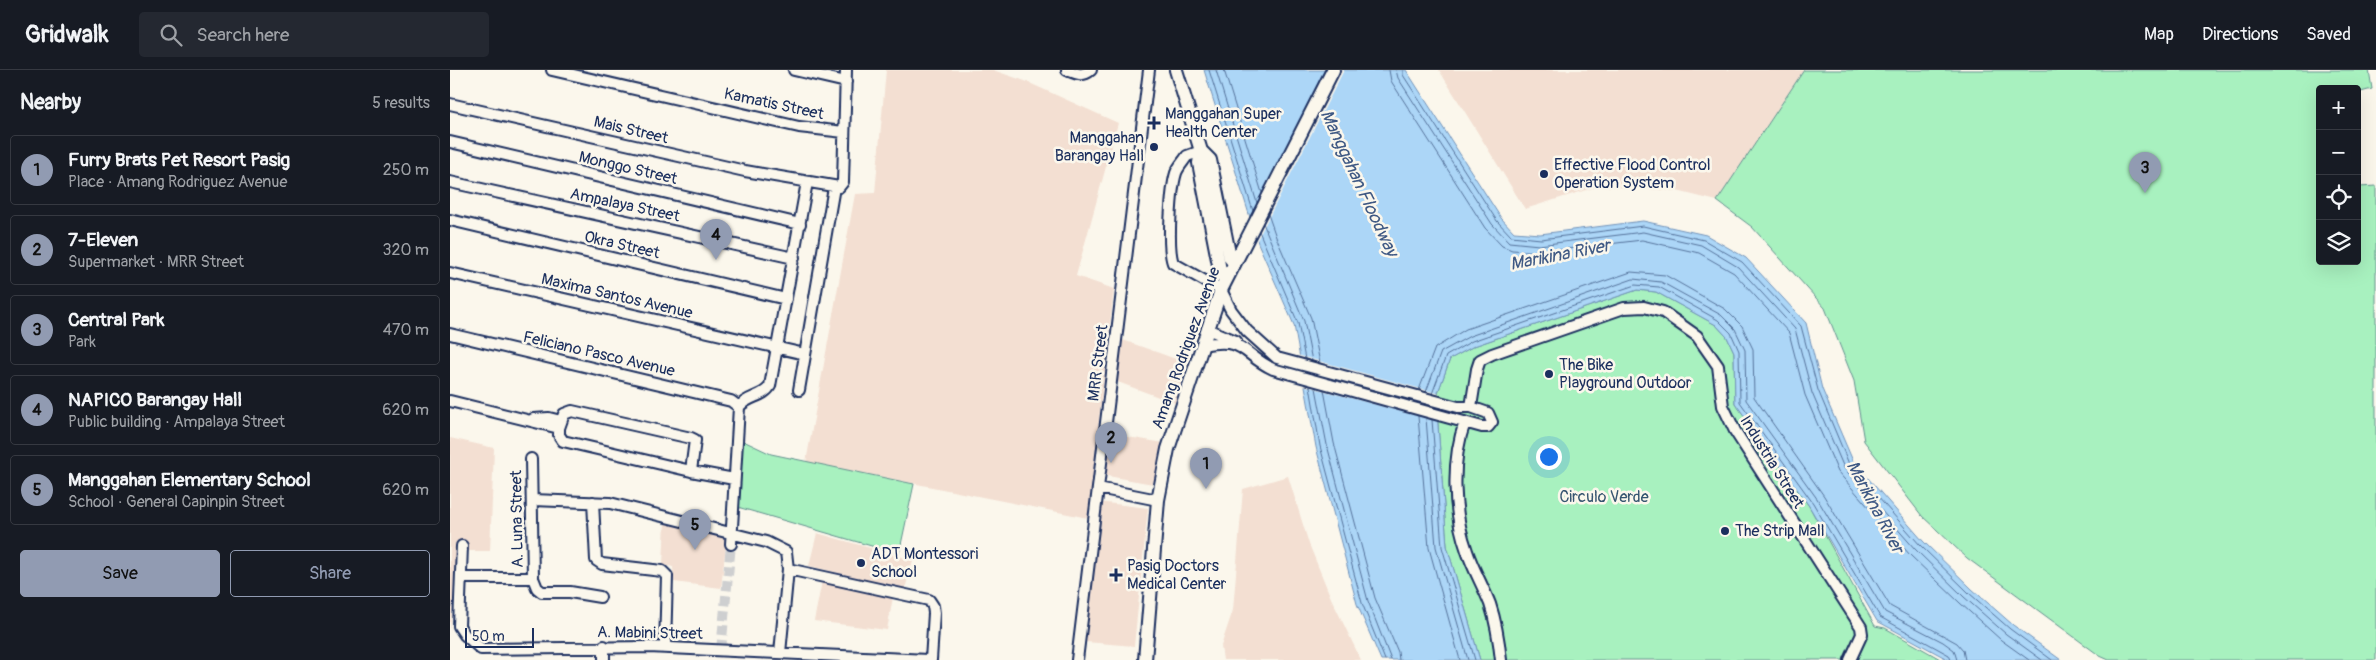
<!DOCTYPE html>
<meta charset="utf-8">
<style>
:root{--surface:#171b24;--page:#242831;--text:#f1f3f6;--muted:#9ea1a6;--line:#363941;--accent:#919bb2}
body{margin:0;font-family:Pangolin,sans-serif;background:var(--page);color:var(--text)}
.controls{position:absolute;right:15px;top:15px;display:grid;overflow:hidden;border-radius:5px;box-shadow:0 5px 20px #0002}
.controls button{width:45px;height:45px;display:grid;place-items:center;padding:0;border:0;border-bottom:1px solid var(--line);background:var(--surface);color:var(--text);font:25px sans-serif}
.scale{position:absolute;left:15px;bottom:12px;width:69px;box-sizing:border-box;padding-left:5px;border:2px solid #1b2f5e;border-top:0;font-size:14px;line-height:18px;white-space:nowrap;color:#1b2f5e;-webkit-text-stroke:4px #fbf7ec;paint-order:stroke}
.you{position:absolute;left:1098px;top:386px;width:18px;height:18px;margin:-12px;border:4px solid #fff;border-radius:50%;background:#1a73e8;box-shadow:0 0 0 8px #1a73e833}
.badge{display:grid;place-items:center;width:32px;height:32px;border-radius:50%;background:var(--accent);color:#111;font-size:16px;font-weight:700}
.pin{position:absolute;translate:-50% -41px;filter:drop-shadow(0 1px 2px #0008)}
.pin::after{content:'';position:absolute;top:26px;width:18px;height:15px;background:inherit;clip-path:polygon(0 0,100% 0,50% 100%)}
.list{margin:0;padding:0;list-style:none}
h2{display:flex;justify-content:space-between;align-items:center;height:65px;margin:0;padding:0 20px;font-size:21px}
h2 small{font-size:16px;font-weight:400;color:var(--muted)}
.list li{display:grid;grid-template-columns:32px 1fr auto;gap:15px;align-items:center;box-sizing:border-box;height:70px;margin:0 10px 10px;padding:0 10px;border:1px solid var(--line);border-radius:5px}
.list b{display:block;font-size:19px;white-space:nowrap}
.list p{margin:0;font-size:16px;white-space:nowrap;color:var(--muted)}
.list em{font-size:16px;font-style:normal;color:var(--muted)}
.actions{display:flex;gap:10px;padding:15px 20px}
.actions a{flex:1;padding:11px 0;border:1px solid var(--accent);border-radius:5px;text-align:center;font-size:18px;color:var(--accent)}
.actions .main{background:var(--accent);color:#111}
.icon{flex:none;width:28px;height:28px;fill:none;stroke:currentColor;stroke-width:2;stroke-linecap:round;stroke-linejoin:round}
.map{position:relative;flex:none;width:1926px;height:590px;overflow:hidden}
header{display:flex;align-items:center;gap:30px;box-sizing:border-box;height:70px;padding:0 25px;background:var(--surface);border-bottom:1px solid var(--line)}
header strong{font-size:24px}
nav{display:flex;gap:28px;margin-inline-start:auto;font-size:18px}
.search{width:350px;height:45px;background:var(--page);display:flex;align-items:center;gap:12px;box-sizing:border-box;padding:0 18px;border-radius:5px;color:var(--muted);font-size:19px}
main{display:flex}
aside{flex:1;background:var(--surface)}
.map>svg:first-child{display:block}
.built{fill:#f3dfd2}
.green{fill:#a8f1bf;stroke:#62908e}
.water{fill:#acd6f7;stroke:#7293ba}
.pier{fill:#fbf7ec}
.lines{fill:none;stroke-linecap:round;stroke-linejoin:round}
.shore{stroke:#55729b;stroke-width:1}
.minor-tunnel{stroke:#cecfd0;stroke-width:10;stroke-dasharray:10 5;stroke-linecap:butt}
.minor-casing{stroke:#1b2f5e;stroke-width:14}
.major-casing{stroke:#1b2f5e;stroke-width:16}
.minor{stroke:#fbf7ec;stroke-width:10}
.major{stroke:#fbf7ec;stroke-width:12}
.poi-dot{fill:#1b2f5e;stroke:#fbf7ec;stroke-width:2}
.labels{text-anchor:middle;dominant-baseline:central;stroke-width:5;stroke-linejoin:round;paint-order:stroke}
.street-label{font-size:16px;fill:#1b2f5e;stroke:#fbf7ec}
.poi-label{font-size:16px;fill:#1b2f5e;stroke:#fbf7ec;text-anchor:start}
.park-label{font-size:16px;fill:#375671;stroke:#fbf7ec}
.water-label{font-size:18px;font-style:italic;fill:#3f5984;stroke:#fbf7ec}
</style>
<header>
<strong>Gridwalk</strong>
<div class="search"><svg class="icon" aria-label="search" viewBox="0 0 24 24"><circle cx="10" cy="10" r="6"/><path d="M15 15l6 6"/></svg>Search here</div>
<nav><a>Map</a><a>Directions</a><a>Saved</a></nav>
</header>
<main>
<aside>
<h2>Nearby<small>5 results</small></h2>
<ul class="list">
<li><span class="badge">1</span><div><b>Furry Brats Pet Resort Pasig</b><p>Place · Amang Rodriguez Avenue</p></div><em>250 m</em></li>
<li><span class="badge">2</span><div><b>7-Eleven</b><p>Supermarket · MRR Street</p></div><em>320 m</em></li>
<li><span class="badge">3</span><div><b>Central Park</b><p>Park</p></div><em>470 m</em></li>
<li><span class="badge">4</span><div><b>NAPICO Barangay Hall</b><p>Public building · Ampalaya Street</p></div><em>620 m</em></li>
<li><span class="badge">5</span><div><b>Manggahan Elementary School</b><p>School · General Capinpin Street</p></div><em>620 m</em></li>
</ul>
<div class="actions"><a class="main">Save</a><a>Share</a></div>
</aside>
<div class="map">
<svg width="1926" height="590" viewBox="0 0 1926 590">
<rect width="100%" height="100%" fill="#fbf7ec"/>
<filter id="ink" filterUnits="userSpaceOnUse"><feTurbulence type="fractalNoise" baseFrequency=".02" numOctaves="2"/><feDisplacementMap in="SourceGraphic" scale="10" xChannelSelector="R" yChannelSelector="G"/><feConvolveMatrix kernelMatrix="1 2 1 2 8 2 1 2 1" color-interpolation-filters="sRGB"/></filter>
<g filter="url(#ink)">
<path class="built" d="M436,0h107l32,11 93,42 -42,153 38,13 -26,229 -282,-56 49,-268 20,-1z
M989,0h365l-87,131 -40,-10 -78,-5 -74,23z
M670,269l67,24 -12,40 -60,-22z
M660,364l54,9 -11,41 -51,-9z
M0,368l44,10 -4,103h-32l-8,82z
M838,406l21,68 22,54 30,62h-138l-2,-14 12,-36 10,-121z
M648,432l50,6 -14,138 -48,-4z
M215,451l62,15 -6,52 -47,-6 -1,-15 -10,-2z
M367,463l96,27 -8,29 -96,-23z
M372,511l71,16 -6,33 -73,-9z"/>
<path class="green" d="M1354,0h565l3,19 -15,4v-4h-37v172h37v-83l2,9 17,-1v474h-267l-9,-4 -133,-98 -45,-42 -58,-75 -10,-60 -29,-73 -73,-81 -35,-26z
M1187,220l19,2 60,33 11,12 7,15 1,51 74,103 66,120 10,2 57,32h-462l-33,-114 -11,-148 14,-39 24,-13z
M287,368l34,16 143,30 -15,70 -165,-48z"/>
<path class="water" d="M754,0h202l95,148 13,14 26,2 103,-13 63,14 40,23 60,65 16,66 31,72 70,80 49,48 41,36 48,35h-112l-72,-39 -68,-115 -74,-103 -1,-51 -7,-15 -11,-12 -60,-33 -19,-2 -163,56 -24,13 -14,39 11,148 33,114h-99l-24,-56 -41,-157 -22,-122 -36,-82z"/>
<path class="pier" d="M876,0h18l-89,174 -6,-22z
M847,285l143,39v28l-138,-37z"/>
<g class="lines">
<path class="shore" d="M759,0l44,141
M766,0l41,133
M774,0l38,123
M939,0l2,11 94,147 17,18 10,4 30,2 100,-12 57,13 35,20 55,60 16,62 33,77 72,83 50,48 41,37 28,20
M946,0l2,8 94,146 17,18 30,3 104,-13 58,13 37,22 57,62 17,64 32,75 71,81 49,48 42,37 36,26
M953,0v5l94,146 14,15 30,3 102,-13 61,14 38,22 59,64 17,64 31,74 71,81 49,48 41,36 42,31
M818,144l8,23 35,81 9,45
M813,153l41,98 8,40
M809,161l39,92 7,36
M860,316l10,60 42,157 23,57
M866,318l11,57 41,156 23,59
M874,320l10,53 41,155 23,54 1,8
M969,320l16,-42 31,-19 165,-57 34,3 60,34 17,17 11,23 1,48 70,99 66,110 67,37 6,7 2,10
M976,322l15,-40 29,-16 163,-57 28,3 60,33 14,14 10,21 1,50 72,100 67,112 58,30 11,8 3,10
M982,324l14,-38 26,-15 163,-56 24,2 59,33 13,13 8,18 1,51 73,101 67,114 69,38 2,5
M968,346l11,132 31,112
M976,348l10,129 32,113
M982,350l10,127 33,113"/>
<path class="minor-tunnel" d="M271,580l10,-106"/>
<g class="minor-casing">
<path id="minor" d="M102,0l247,57 45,5
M344,0l52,12
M617,0c10,4 16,7 24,0
M0,34l295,67 94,16 4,-5 3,-112
M0,72l350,82
M751,81l-14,5c-3,5 -9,11 -11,17 -5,16 -9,74 -3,90l48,27 10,20 16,21 30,27 181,49h13l17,6 4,9 -4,5h-6l-209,-58c-32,-15 -27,-33 -71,-24
M0,112l344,76
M0,150l336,79
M0,203l355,81
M757,259l29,12
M0,264l281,67 8,6
M349,320l35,-203
M0,331l109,27
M1021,337l6,-38 3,-9 12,-6 132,-46 20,-1 19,5 34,24 21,30 5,40 12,25 126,196 1,7 -12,26
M83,349l16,-1 12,3
M1015,352c-14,39 -12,90 2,129 6,18 16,35 23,53 6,18 9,37 11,56
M81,389l2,119 4,10 5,4h28l30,5
M241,401l4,-31 -4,-2 -119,-27 -8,3 -5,14v7l4,6 128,30 43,8
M648,418l60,12
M83,430l77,3 156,39 20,10 2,17 141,31 4,6 1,7 -3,47
M143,432l3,58 6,4 60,7 5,5 -2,71
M281,474l8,-137c8,-11 25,-10 31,-21l37,-204
M12,476l-3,80 6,9 16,14 168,-2 279,13
M11,508h72
M154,576v14
M330,583l8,-84
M627,590l72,-590"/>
</g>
<g class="major-casing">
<path id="major" d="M726,0l25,81 9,9 20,98 4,5
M751,81l-2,12 22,112 5,5
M695,590l13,-160 10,-51 53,-159 112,-220"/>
</g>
<use href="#minor" class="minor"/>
<use href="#major" class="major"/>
</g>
</g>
<g class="poi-dot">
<path d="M701.5 45.5h5v5h5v5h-5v5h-5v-5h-5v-5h5z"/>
<circle cx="704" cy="77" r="5"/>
<circle cx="1094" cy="104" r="5"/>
<circle cx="1099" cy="304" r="5"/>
<circle cx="1275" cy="461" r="5"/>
<circle cx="411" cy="493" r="5"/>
<path d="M663.5 497.5h5v5h5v5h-5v5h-5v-5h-5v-5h5z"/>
</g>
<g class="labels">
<g class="street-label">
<text transform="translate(324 34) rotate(12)">Kamatis Street</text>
<text transform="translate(181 60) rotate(13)">Mais Street</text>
<text transform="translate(178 98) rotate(13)">Monggo Street</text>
<text transform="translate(175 135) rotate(12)">Ampalaya Street</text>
<text transform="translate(172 175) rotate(13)">Okra Street</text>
<text transform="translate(167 226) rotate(13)">Maxima Santos Avenue</text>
<text transform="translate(736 278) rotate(-70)">Amang Rodriguez Avenue</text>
<text transform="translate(149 284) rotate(13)">Feliciano Pasco Avenue</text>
<text transform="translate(648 293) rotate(-83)">MRR Street</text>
<text transform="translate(1322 392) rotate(58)">Industria Street</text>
<text transform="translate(67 449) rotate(-91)">A. Luna Street</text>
<text transform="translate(200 563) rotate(1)">A. Mabini Street</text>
</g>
<g class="poi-label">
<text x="715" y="44">Manggahan Super<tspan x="715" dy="18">Health Center</tspan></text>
<text x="694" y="68" text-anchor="end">Manggahan<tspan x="694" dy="18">Barangay Hall</tspan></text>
<text x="1104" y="95">Effective Flood Control<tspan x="1104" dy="18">Operation System</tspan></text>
<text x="1109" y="295">The Bike<tspan x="1109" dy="18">Playground Outdoor</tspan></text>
<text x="1285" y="461">The Strip Mall</text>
<text x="421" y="484">ADT Montessori<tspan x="421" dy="18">School</tspan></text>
<text x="677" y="496">Pasig Doctors<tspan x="677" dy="18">Medical Center</tspan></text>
</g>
<g class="park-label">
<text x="1154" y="427">Circulo Verde</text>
</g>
<g class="water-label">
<text transform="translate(909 113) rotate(65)">Manggahan Floodway</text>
<text transform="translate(1110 185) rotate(-11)">Marikina River</text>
<text transform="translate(1425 437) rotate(62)">Marikina River</text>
</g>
</g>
</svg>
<div class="controls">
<button>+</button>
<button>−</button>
<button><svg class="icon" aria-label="locate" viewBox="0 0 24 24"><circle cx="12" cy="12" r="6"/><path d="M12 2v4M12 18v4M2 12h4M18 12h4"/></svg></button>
<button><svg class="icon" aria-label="layers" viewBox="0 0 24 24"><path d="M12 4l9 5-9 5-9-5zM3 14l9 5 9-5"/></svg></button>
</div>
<div class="scale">50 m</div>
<div class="you"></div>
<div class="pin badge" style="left:756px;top:419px">1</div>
<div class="pin badge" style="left:661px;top:393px">2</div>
<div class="pin badge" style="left:1695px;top:123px">3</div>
<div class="pin badge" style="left:266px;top:190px">4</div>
<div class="pin badge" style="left:245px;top:480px">5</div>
</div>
</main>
